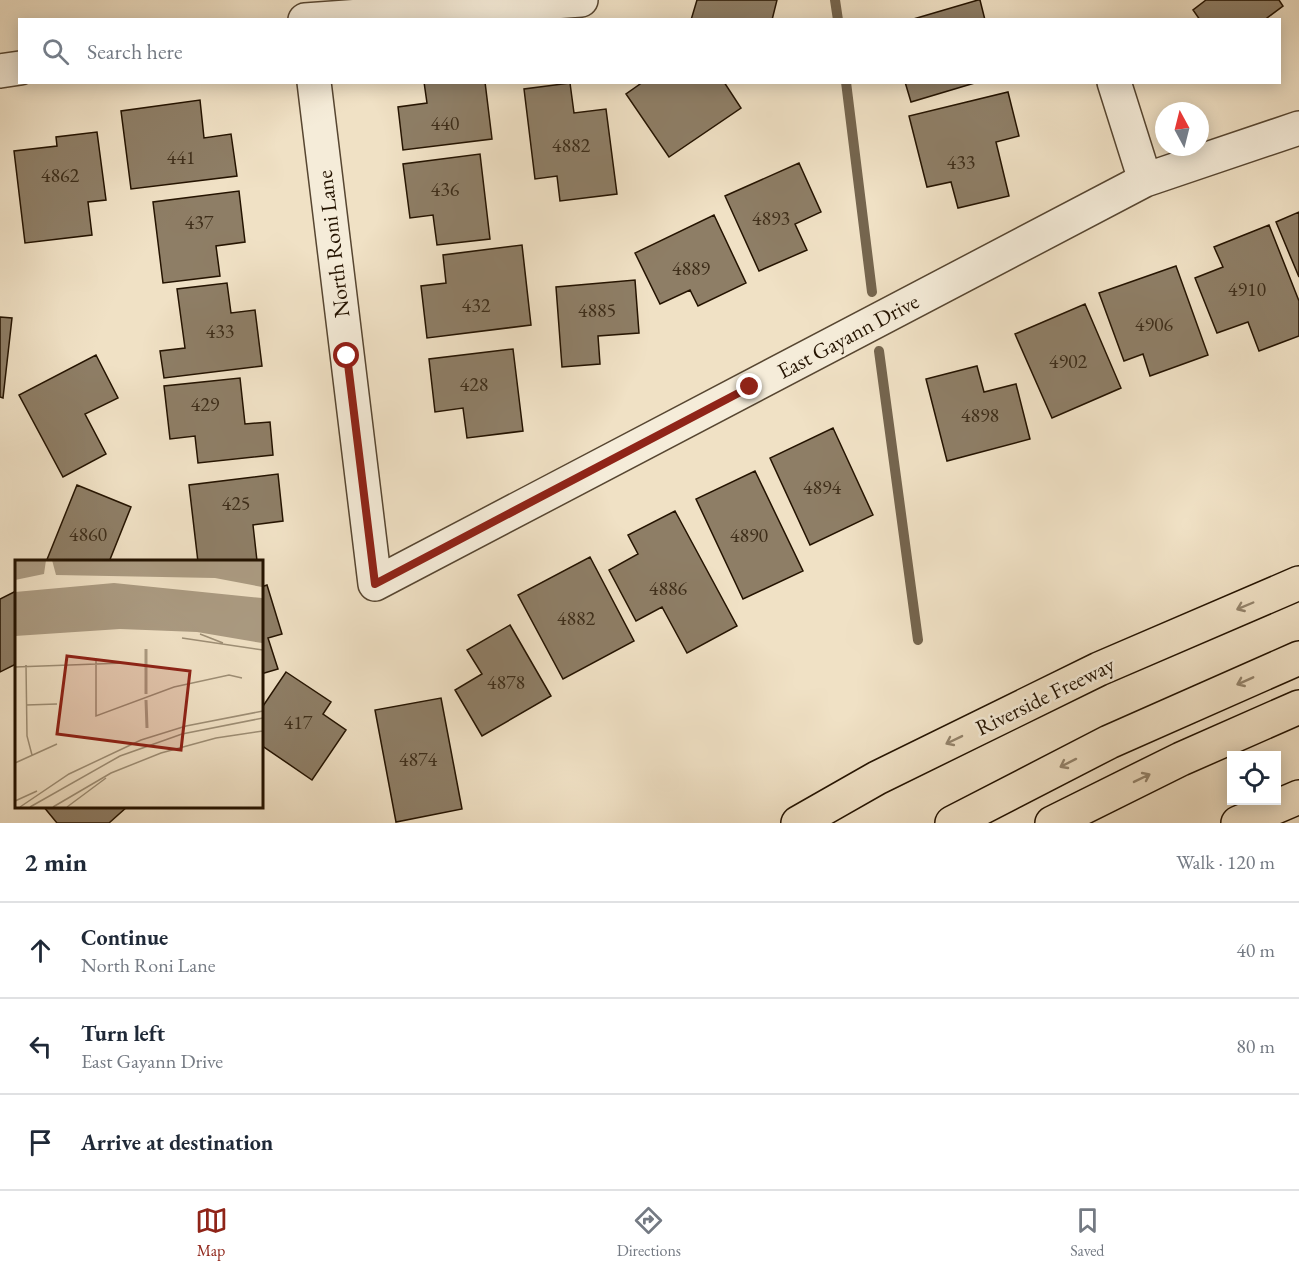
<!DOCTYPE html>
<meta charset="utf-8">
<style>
:root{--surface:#fff;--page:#f2f2f3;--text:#1f2937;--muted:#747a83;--line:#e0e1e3;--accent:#8f2418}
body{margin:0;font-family:"EB Garamond",serif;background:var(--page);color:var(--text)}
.controls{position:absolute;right:18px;bottom:18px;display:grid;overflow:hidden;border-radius:0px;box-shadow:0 3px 15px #0003}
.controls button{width:54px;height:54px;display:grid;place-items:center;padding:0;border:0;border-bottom:2px solid var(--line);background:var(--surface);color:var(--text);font:30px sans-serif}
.compass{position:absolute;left:1155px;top:102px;width:54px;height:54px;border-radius:50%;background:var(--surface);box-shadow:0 3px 15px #0003;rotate:353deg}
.stop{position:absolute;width:18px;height:18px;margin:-14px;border:4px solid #8f2418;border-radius:50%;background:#fff}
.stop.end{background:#8f2418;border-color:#fff;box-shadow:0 2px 6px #0008}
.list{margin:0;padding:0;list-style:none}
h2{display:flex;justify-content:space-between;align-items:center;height:78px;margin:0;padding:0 24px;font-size:26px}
h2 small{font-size:20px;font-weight:400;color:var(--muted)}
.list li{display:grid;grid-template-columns:39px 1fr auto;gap:18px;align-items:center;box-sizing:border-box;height:96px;padding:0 24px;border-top:2px solid var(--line)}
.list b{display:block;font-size:22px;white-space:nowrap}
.list p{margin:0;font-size:20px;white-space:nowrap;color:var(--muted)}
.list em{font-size:20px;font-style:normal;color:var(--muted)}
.icon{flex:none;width:33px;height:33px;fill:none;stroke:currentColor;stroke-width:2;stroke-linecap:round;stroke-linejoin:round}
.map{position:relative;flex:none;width:1299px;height:823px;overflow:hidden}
.search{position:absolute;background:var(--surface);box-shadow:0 3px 15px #0003;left:18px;right:18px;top:18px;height:66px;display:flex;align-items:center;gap:15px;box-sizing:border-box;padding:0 21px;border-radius:0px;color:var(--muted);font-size:22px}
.sheet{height:366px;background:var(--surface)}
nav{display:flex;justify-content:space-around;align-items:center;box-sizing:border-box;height:84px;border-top:2px solid var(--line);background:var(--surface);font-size:16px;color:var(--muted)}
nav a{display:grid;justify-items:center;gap:3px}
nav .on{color:var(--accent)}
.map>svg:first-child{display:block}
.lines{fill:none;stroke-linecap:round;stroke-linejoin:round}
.stream{stroke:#75654e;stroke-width:10}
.building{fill:#8e7e66;stroke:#241300;stroke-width:1.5}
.minor-casing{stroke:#574631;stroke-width:36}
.highway-casing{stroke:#241300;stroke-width:36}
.minor{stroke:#f5ecd9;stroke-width:33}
.highway{stroke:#f0e1c5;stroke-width:33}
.oneway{stroke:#94846c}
.route{stroke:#8f2418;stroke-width:8}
.labels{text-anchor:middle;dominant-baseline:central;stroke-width:5;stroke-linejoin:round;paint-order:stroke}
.number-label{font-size:20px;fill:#3e2e1a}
.street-label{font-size:22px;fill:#241300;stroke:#f5ecd9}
.inset-river{fill:none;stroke:#ab9b82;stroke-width:3}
.inset-road{fill:none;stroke:#9e8f76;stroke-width:1.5}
.view{fill:#8f2418;fill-opacity:0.15;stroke:#8f2418;stroke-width:3}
.inset-edge{fill:none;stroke:#241300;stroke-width:3}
</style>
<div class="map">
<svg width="1299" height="823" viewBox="0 0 1299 823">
<rect width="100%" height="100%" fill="#f0e1c5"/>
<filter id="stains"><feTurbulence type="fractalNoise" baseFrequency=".00333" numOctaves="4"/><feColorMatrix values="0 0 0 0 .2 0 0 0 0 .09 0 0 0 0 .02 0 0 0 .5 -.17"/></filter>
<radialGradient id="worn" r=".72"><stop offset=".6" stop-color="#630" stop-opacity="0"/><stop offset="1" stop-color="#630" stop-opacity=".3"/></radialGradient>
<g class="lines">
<path class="stream" d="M835,0l3,20
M846,82l26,210
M879,351l39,289"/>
</g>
<path class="building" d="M697,0h80l-5,20h-81z
M978,0h2l5,20h-75z
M1206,0h73l4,6 -16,12 1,2h-68l-7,-10z
M424,82h61l7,57 -89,11 -5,-43 29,-4z
M643,82h81l17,26 -72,49 -43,-63z
M905,82h73l-67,20z
M570,83l4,30 32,-4 11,85 -57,7 -3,-25 -22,3 -11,-90z
M1008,92l11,44 -23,6 13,54 -51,12 -7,-26 -24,5 -18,-71z
M200,100l4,38 27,-4 6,42 -106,13 -10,-78z
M97,132l9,68 -18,2 4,33 -67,8 -11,-92 43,-5 -1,-9z
M480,154l10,85 -53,6 -4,-30 -23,3 -7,-54z
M799,163l22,49 -26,12 12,26 -48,21 -34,-75z
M239,191l6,51 -29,4 4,30 -57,7 -10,-81z
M1299,212v65l-23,-55z
M714,215l32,68 -48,23 -8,-16 -30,14 -25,-51z
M1269,225l30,76v35l-40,15 -11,-29 -31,11 -22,-55 28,-11 -9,-20z
M522,245l9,80 -104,13 -6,-52 25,-3 -3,-28z
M1176,266l32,89 -58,21 -7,-22 -19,7 -25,-68z
M635,280l4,53 -41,3 2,28 -38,3 -6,-80z
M227,283l4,30 24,-3 7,56 -98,12 -4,-27 25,-3 -8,-59z
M1085,304l36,84 -69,30 -37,-84z
M0,317l12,1 -9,80 -3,-1z
M513,349l10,82 -56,7 -4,-30 -28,4 -6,-53z
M96,355l22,43 -33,16 21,40 -43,23 -44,-82z
M977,366l7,26 32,-8 14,55 -83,22 -21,-82z
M240,378l5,46 25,-2 3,33 -75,8 -3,-27 -25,3 -6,-53z
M833,428l40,87 -63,30 -40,-87z
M755,471l48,100 -60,28 -47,-100z
M278,474l5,47 -30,4 4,36 -59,1 -9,-77z
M77,485l54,22 -22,55h-63z
M675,511l62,115 -50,27 -25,-46 -26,14 -27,-51 29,-16 -10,-19z
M590,557l44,84 -71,38 -45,-84z
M267,585l15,49 -14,4 10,31 -17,5v-87z
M16,591v73l-16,8v-73z
M510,625l41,71 -69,40 -27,-46 27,-16 -15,-24z
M286,672l45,30 -8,12 23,16 -34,50 -51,-35v-36z
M441,698l21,111 -66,13 -21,-112z
M43,806h85l-19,17h-52z"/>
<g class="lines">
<g class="minor-casing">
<path id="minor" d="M305,20l276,-20
M0,71l20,-3
M314,82l61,502 770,-404 154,-52
M1114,82l31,98"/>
</g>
<g class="highway-casing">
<path id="highway" d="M798,823l79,-45 222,-109 200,-86
M952,823l157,-81 190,-84
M1052,823l129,-64 118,-52
M1238,823l61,-26"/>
</g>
<use href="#minor" class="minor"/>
<use href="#highway" class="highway"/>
</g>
<defs><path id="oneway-shaft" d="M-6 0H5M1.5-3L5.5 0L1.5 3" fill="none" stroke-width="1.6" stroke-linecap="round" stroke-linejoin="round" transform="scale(1.5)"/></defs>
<g class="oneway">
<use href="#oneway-shaft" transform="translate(1245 606) rotate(157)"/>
<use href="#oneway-shaft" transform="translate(1245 681) rotate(156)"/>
<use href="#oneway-shaft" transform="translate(954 740) rotate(154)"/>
<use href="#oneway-shaft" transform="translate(1068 763) rotate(153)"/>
<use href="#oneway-shaft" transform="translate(1142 778) rotate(-26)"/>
</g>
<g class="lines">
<path class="route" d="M347,356l28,228 375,-197"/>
</g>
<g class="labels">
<g class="number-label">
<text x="445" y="123">440</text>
<text x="571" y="145">4882</text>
<text x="181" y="157">441</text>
<text x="961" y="162">433</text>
<text x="60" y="175">4862</text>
<text x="445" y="189">436</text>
<text x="771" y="218">4893</text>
<text x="199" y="222">437</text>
<text x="691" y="268">4889</text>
<text x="1247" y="289">4910</text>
<text x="476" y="305">432</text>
<text x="597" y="310">4885</text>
<text x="1154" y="324">4906</text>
<text x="220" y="331">433</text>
<text x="1068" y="361">4902</text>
<text x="474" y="384">428</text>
<text x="205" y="404">429</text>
<text x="980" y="415">4898</text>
<text x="822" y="487">4894</text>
<text x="236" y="503">425</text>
<text x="88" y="534">4860</text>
<text x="749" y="535">4890</text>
<text x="668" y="588">4886</text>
<text x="576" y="618">4882</text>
<text x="506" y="682">4878</text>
<text x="298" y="722">417</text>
<text x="418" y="759">4874</text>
</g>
<g class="street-label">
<text transform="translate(333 244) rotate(-97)">North Roni Lane</text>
<text transform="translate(848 336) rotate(-28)">East Gayann Drive</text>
<text transform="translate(1045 696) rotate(-26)">Riverside Freeway</text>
</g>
</g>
<g transform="translate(15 560)">
<rect width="248" height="248" fill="#f0e1c5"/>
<path d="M0,0h31l-2,14 -29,6zM37,0h210v27l-47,-9 -159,-3zM99,23l148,15v45l-65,-11 -77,-3 -105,7v-44z" fill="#ab9b82"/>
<path class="inset-river" d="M131,89v45M131,140l1,28"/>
<path class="inset-road" d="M185,74l23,9M167,78l81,12M81,101v55l78,-29 55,-12 13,3M11,105l1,71 5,19M0,107l109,-4M11,145l31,-1M0,203l42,-19M0,241l22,-10M5,247l49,-33 72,-34 45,-14 77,-15M15,247l90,-51 62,-22 81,-16M38,247l58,-34 50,-20 55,-15 47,-7M52,247l39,-29"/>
<path class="view" d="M52,96l123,15 -9,79 -124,-16z"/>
<rect width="248" height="248" class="inset-edge"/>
</g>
<rect width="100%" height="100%" filter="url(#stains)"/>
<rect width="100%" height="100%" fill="url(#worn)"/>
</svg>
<div class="controls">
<button><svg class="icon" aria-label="locate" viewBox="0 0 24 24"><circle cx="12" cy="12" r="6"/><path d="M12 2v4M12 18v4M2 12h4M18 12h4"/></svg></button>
</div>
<svg class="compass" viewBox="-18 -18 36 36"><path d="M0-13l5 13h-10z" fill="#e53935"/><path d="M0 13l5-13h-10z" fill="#747a83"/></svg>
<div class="stop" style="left:347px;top:356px"></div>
<div class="stop end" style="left:750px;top:387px"></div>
<div class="search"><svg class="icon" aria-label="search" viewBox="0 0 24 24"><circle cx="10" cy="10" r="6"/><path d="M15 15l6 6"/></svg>Search here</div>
</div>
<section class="sheet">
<h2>2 min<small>Walk · 120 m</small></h2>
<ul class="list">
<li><svg class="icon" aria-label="ahead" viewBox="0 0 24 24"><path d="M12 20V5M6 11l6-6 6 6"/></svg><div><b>Continue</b><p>North Roni Lane</p></div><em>40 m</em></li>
<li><svg class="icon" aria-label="left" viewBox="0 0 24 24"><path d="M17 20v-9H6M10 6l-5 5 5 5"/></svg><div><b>Turn left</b><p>East Gayann Drive</p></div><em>80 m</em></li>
<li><svg class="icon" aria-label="arrive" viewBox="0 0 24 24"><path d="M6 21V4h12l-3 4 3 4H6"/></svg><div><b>Arrive at destination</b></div></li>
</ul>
</section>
<nav>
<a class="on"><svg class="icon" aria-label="map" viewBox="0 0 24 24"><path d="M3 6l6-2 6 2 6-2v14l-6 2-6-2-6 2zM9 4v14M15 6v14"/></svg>Map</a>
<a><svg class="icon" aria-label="directions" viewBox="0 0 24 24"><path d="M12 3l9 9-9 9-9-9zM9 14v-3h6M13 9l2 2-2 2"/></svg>Directions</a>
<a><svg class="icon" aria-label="saved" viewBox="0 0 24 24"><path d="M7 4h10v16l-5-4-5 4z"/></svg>Saved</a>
</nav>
